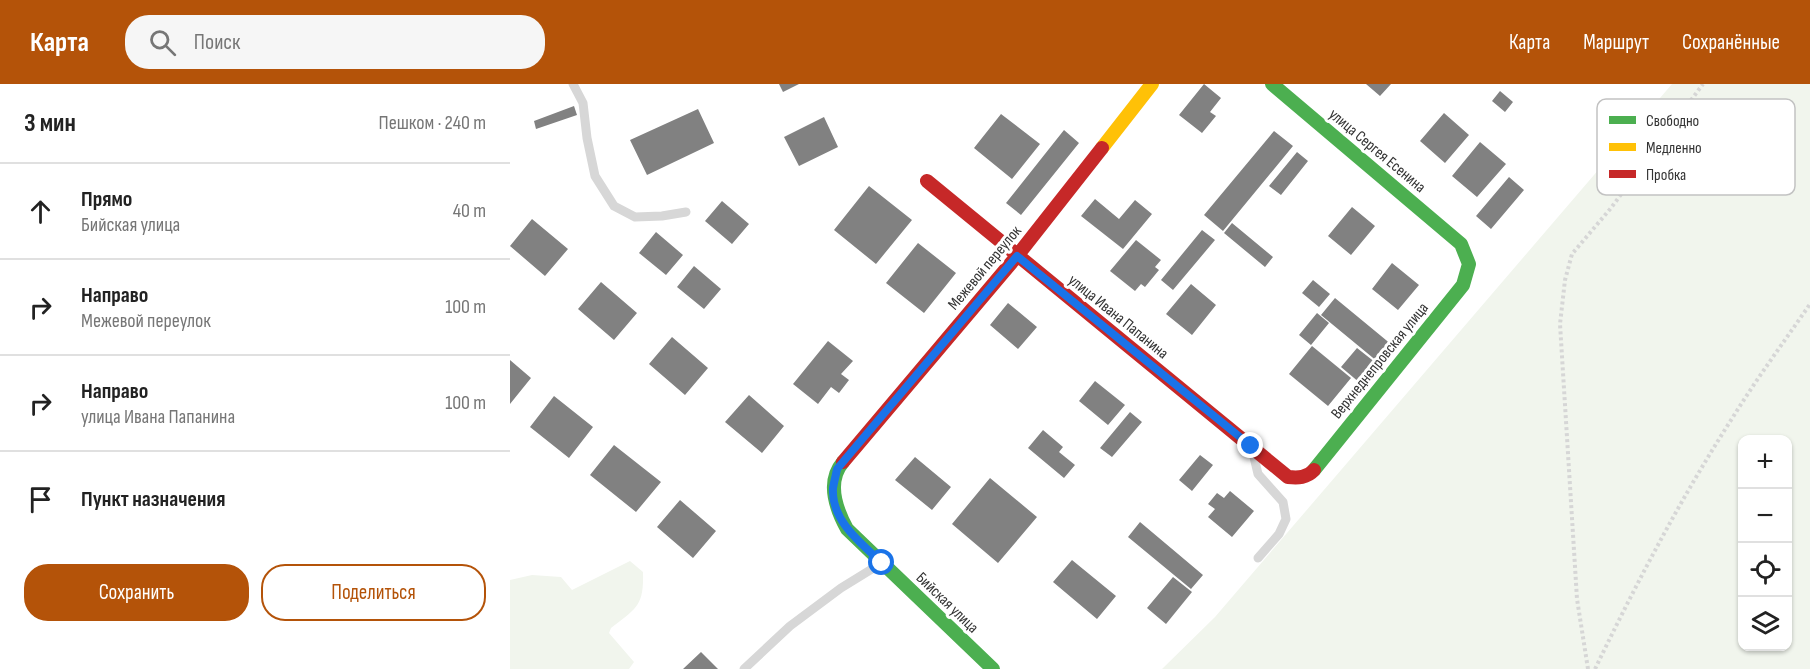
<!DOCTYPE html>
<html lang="ru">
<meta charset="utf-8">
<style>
:root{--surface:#fff;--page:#f6f6f6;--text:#222;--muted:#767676;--line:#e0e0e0;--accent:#b45309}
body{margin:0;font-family:"Sofia Sans Condensed",sans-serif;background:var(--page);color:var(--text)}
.controls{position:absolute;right:18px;bottom:18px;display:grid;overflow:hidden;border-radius:12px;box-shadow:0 2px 4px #0004}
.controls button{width:54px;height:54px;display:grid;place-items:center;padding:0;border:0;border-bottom:2px solid var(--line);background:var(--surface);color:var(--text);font:30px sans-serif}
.stop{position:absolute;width:18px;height:18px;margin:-14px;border:4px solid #1a73e8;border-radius:50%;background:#fff}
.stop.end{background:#1a73e8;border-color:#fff;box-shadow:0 2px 6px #0008}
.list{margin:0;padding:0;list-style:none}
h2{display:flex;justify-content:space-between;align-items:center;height:78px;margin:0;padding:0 24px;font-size:26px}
h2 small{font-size:20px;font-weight:400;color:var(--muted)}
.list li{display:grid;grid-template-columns:39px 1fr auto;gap:18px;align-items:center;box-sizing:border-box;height:96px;padding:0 24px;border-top:2px solid var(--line)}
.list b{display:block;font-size:22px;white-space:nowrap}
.list p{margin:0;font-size:20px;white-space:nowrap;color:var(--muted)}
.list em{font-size:20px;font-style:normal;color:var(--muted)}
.actions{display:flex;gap:12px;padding:18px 24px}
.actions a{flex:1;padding:14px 0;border:2px solid var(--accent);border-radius:24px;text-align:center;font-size:21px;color:var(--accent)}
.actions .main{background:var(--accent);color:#fff}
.icon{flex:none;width:33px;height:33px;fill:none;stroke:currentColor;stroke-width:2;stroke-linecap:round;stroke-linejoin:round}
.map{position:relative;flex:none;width:1300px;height:585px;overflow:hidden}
header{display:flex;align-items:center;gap:36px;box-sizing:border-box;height:84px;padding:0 30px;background:var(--accent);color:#fff}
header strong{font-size:28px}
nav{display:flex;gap:33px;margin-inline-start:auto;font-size:21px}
.search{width:420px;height:54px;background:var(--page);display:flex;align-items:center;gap:15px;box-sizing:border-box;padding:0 21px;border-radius:24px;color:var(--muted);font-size:22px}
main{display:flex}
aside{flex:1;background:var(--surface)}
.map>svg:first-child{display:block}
.green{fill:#f1f5ed;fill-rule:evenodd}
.building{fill:#818181}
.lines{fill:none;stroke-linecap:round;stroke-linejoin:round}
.path{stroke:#d6d6d6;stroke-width:4;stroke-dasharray:3 3;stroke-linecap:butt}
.lane{stroke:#d7d7d7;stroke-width:9}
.fast{stroke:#4caf50;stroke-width:14}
.slow{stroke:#ffc107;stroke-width:14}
.jam{stroke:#c62828;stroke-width:14}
.route{stroke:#1a73e8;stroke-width:8}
.labels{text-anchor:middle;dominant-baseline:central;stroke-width:6;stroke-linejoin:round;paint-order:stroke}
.street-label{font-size:16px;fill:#333;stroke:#fff}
.key{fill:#fff;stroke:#c2c2c2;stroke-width:1.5}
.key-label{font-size:16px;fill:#333}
</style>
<header>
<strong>Карта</strong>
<div class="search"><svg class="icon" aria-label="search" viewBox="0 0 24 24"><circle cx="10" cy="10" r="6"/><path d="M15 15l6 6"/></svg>Поиск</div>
<nav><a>Карта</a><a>Маршрут</a><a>Сохранённые</a></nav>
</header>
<main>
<aside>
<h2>3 мин<small>Пешком · 240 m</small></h2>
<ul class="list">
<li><svg class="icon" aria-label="ahead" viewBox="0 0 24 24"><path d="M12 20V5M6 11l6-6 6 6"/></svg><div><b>Прямо</b><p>Бийская улица</p></div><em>40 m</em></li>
<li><svg class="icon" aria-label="right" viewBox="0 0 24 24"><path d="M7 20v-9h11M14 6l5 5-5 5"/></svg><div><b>Направо</b><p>Межевой переулок</p></div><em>100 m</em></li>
<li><svg class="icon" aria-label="right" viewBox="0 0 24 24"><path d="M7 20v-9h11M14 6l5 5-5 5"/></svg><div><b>Направо</b><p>улица Ивана Папанина</p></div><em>100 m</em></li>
<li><svg class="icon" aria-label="arrive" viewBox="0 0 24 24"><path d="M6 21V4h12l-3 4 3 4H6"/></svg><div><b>Пункт назначения</b></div></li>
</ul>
<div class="actions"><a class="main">Сохранить</a><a>Поделиться</a></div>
</aside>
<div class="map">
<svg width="1300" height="585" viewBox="0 0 1300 585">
<rect width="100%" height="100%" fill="#fff"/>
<path class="green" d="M1162,0h138v585h-648l53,-52zM1232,356h46v206h-46z
M120,477l13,11c1,35 -7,36 -32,56l-2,5 25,29 -5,7h-119v-89l22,-5 29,2 11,13z"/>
<path class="building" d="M269,0h20l-16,8z
M694,0l17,14 -11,14 6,4 -14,17 -23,-18z
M856,0h25l-11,12z
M990,7l13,11 -8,10 -13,-11z
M64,22l3,9 -41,14 -2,-8z
M188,25l16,34 -67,32 -17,-35z
M934,29l25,22 -24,28 -25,-22z
M491,30l39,30 -28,35 -38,-31z
M314,33l14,30 -39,19 -15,-29z
M554,46l15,13 -58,72 -15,-12z
M764,47l19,15 -70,85 -19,-16z
M970,58l26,22 -29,33 -25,-21z
M787,68l11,9 -27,34 -12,-9z
M999,93l15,13 -33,39 -15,-13z
M359,102l43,34 -36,44 -42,-34z
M585,115l24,20 16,-19 17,14 -29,35 -42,-33z
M212,117l27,23 -17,20 -27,-23z
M842,123l23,19 -24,29 -23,-19z
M22,135l36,30 -23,27 -35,-30z
M722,139l41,34 -8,10 -41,-34z
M692,146l13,10 -42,50 -12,-10z
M146,148l27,23 -17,20 -27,-22z
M626,156l25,20 -6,7 4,3 -14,17 -4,-3 -6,7 -25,-20z
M408,159l38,30 -32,40 -38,-30z
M882,179l27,22 -21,25 -26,-21z
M184,182l27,23 -17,20 -27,-22z
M803,196l17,14 -11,13 -17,-14z
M91,198l36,31 -23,27 -36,-31z
M681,200l25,21 -24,30 -26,-21z
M825,214l57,47 -14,17 -57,-47z
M498,219l29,24 -19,22 -28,-24z
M807,229l12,10 -18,22 -12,-10z
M162,253l36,31 -23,27 -36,-31z
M318,257l25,20 -12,13 8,6 -10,13 -8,-6 -13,17 -25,-20z
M802,262l39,32 -23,28 -39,-32z
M847,264l19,15 -16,20 -19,-16z
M0,276l21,18 -21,26z
M585,297l30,24 -17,20 -29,-24z
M239,311l35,31 -22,27 -37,-31z
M44,312l39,31 -24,31 -39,-31z
M620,328l12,10 -30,35 -12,-9z
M533,346l20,17 -4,5 16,13 -11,13 -36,-30z
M104,361l47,37 -25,30 -46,-37z
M690,371l13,10 -21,26 -13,-11z
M405,373l36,30 -19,23 -37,-30z
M480,394l47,39 -39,46 -46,-39z
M720,407l24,20 -22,26 -24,-20 7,-8 -7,-5 9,-11 7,5z
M170,416l36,31 -23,27 -36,-31z
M630,438l63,53 -12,14 -63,-52z
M562,476l44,36 -19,23 -44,-37z
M663,493l19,15 -26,32 -19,-16z
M191,568l17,17h-35z"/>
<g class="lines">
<path class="path" d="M1078,585l-11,-70 -17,-275 5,-44 7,-26 39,-46 92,-124
M1085,585c42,-87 86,-171 138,-252 24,-39 51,-75 77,-113"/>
<path class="lane" d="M63,0l10,19 4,35 8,38 19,30 21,11 27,-1 24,-4
M744,373l4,17 25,28 3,17 -7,15 -21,24
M234,585l46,-43 51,-38 39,-24"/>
<path class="fast" d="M762,0l189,160 8,20 -6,21 -149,185
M333,378c-17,20 -7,47 4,67l146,140"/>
<path class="slow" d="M592,64l50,-64"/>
<path class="jam" d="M417,97l361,296c10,1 19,1 26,-7
M333,378l174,-206 85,-108"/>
</g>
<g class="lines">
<path class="route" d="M372,479c-21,-20 -51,-42 -49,-75 1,-6 3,-13 4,-19l180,-213 234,190"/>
</g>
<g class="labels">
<g class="street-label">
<text transform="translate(867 67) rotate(40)">улица Сергея Есенина</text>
<text transform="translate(475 184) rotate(-50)">Межевой переулок</text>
<text transform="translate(608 233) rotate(39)">улица Ивана Папанина</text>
<text transform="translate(870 277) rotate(-51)">Верхнеднепровская улица</text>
<text transform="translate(437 519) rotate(44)">Бийская улица</text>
</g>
</g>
<rect x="1087" y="15" width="198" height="96" rx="9" class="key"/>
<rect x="1099" y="32" width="27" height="8" fill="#4caf50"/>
<rect x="1099" y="59" width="27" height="8" fill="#ffc107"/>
<rect x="1099" y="86" width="27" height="8" fill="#c62828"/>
<g class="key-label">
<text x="1136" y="42">Свободно</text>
<text x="1136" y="69">Медленно</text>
<text x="1136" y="96">Пробка</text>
</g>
</svg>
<div class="controls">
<button>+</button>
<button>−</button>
<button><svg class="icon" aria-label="locate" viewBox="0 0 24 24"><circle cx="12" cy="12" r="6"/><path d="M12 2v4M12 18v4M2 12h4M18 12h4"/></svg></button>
<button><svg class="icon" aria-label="layers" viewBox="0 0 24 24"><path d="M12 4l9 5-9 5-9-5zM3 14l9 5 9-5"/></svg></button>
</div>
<div class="stop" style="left:372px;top:479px"></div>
<div class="stop end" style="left:741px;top:362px"></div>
</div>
</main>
